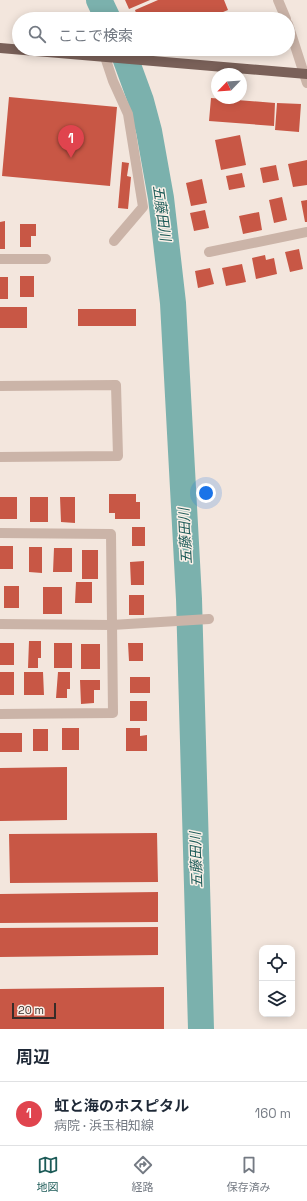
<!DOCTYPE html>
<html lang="ja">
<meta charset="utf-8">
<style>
:root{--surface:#fff;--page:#f6f6f7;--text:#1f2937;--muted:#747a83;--line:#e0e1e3;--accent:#1d5b58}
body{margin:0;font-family:"Space Grotesk","Noto Sans JP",sans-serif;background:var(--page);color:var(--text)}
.controls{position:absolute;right:12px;bottom:12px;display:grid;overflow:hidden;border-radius:8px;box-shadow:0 2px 10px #0003}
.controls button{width:36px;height:36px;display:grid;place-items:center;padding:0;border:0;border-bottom:1px solid var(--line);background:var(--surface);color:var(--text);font:20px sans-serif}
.compass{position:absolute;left:211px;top:68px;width:36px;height:36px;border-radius:50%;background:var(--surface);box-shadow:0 2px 10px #0003;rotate:245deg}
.scale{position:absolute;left:12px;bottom:10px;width:44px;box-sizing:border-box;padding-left:4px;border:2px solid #382c28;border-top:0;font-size:11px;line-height:14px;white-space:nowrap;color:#382c28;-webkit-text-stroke:3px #faf1e9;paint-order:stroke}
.you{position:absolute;left:206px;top:493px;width:14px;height:14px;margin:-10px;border:3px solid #fff;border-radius:50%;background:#1a73e8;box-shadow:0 0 0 6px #1a73e833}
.badge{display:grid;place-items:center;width:26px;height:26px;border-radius:50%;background:var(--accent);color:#fff;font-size:13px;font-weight:700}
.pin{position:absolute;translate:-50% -33px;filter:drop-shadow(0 1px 2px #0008)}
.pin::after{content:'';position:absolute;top:21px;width:14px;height:12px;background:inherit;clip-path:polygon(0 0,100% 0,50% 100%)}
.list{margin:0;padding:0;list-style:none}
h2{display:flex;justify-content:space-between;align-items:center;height:52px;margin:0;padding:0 16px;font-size:17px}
h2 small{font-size:13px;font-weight:400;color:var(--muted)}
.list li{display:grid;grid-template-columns:26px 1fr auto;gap:12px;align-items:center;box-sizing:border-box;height:64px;padding:0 16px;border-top:1px solid var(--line)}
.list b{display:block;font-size:15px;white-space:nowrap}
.list p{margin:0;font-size:13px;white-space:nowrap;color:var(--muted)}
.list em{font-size:13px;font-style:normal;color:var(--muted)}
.icon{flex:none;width:22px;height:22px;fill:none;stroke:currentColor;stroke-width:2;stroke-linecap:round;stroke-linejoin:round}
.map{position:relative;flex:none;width:307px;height:1029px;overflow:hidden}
.search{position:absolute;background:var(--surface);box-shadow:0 2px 10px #0003;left:12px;right:12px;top:12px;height:44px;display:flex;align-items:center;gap:10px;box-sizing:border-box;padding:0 14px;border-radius:22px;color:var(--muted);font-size:15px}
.sheet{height:116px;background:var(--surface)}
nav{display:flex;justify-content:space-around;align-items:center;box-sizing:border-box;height:56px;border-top:1px solid var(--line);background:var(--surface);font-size:11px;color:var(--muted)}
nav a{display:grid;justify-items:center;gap:2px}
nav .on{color:var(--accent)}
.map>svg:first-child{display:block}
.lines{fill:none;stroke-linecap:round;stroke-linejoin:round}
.river{stroke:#7bb1ad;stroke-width:26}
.building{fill:#c85745}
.minor{stroke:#cbb4a8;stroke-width:10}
.major{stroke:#7a6159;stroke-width:10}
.labels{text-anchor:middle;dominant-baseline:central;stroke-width:3;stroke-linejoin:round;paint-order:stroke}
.water-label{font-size:14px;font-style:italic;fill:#1d5b58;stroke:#faf1e9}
</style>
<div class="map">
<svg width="307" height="1029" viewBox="0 0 307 1029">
<rect width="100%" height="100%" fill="#f3e6dd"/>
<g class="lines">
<path class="river" d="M99,0l9,19
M122,49l19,52 8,30 12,67 12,105 16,296 12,430"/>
</g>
<path class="building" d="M125,0h25l-21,9z
M158,0h66l4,10 -22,9h-68l-3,-9z
M9,97l108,10 -7,79 -108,-10z
M211,98l64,5 -1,23 -65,-5z
M277,103l24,1 -2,28 -24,-2z
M240,135l6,30 -25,5 -6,-30z
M307,160v25l-14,2 -5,-23z
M122,162l7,1 -2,13 4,1 -3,32 -10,-1z
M276,165l3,15 -16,3 -3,-15z
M242,173l3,14 -16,3 -3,-14z
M202,179l5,24 -16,3 -5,-23z
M282,197l5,23 -13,3 -5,-23z
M307,200v22h-2l-4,-21z
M205,210l4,18 -15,3 -4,-18z
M259,212l3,18 -19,4 -4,-18z
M5,221v28h-5v-27z
M20,224h16v12h-5v11h-11z
M299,249l4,20 -13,3 -5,-20z
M265,255l1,5 8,-2 3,16 -21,5 -4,-21z
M242,264l4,18 -20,4 -4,-18z
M210,268l4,16 -16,4 -3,-17z
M20,276h14v21h-14z
M0,277h8v22h-8z
M0,307h27v21h-27z
M78,309h58v17h-58z
M109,494h27v8h4v17h-25v-6h-6z
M0,497h17v22h-17z
M30,497h18v25h-18z
M60,497h15v26l-14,-1z
M132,527h13v19h-13z
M0,546h13v23h-13z
M29,547h13v26l-13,-1z
M54,548h18v24h-19z
M82,550h16v29h-16z
M144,561v24h-13l-1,-23z
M76,582h16v21h-17z
M4,586h15v22h-15z
M43,587h19v27h-19z
M129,595h15v20h-15z
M29,641h12v17h-3v10h-10z
M0,643h14v22h-14z
M54,643h18v25h-18z
M128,643h15v18h-14z
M81,644h19v25h-19z
M0,672h14v23h-14z
M24,672h19l1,23h-20z
M58,672h12v17h-3v9h-11z
M130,677h20v16h-20z
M80,680h20v10h-6v13l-13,1z
M130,701h17v20h-17z
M62,728h17v22h-17z
M126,728h14v8l7,-1v16h-21z
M33,729h15v22h-15z
M0,733h22v19h-22z
M67,767v53l-67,1v-53z
M157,833l1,49 -148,1 -1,-49z
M158,892v30l-158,1v-29z
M158,927v28l-158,2v-29z
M164,987v42h-164v-40z"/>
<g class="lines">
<path class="minor" d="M278,0l8,19
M288,24l19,59
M105,57l8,24 15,33 15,93 -29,34
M209,252l98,-20
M0,259h46
M0,386l116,-1 2,71 -118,1
M0,533l111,1 2,179 -113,1
M0,624l112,1 97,-6"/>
<path class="major" d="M0,48l307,26"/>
</g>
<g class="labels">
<g class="water-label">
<text transform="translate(162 213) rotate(82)">五藤田川</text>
<text transform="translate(185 536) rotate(-93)">五藤田川</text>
<text transform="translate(196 860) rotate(-92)">五藤田川</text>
</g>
</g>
</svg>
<div class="controls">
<button><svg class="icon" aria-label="locate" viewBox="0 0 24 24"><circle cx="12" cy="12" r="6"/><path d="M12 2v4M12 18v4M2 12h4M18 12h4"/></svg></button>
<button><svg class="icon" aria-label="layers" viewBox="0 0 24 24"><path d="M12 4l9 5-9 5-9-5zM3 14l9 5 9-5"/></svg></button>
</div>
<svg class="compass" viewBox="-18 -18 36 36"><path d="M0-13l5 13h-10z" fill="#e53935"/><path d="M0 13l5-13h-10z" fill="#747a83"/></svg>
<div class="scale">20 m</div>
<div class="you"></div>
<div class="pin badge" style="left:71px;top:158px;background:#e0444e">1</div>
<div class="search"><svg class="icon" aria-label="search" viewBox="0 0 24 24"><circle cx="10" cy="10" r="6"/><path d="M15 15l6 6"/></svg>ここで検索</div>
</div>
<section class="sheet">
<h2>周辺<small></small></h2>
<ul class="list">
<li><span class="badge" style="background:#e0444e">1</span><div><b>虹と海のホスピタル</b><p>病院 · 浜玉相知線</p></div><em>160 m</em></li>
</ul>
</section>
<nav>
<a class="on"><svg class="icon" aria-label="map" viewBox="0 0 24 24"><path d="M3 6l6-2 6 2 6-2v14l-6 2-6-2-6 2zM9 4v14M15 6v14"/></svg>地図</a>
<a><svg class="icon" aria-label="directions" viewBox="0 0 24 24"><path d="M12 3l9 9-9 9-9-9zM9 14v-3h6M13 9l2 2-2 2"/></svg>経路</a>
<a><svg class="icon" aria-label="saved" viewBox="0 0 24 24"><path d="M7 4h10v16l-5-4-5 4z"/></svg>保存済み</a>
</nav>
